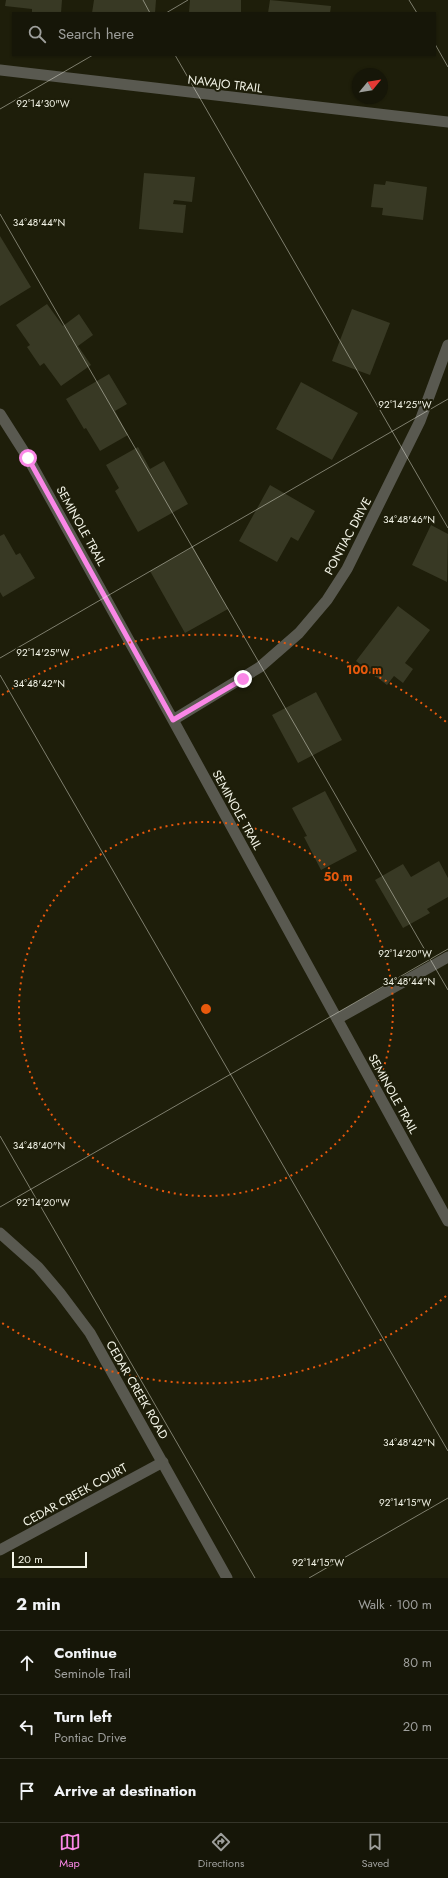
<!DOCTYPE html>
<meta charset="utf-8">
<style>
:root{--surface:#161608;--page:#232316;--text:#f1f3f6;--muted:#9e9f9c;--line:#353529;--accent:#fa87e7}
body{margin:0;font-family:Jost,sans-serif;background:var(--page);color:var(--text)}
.compass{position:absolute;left:352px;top:68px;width:36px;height:36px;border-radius:50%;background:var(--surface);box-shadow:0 1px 3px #0004;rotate:60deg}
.scale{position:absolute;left:12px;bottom:10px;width:75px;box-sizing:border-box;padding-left:4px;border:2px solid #f3f4e7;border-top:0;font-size:11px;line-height:14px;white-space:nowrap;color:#f3f4e7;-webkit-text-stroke:3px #1e1e0a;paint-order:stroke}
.stop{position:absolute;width:12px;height:12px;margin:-9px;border:3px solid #fa87e7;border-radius:50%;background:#fff}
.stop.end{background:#fa87e7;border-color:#fff;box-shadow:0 1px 4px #0008}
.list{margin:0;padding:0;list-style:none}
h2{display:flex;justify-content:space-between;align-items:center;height:52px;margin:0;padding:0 16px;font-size:17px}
h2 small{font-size:13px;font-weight:400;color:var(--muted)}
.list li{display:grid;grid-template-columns:26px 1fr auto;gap:12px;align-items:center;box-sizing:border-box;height:64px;padding:0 16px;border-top:1px solid var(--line)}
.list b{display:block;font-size:15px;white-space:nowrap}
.list p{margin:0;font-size:13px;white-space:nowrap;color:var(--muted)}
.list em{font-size:13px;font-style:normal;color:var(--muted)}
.icon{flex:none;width:22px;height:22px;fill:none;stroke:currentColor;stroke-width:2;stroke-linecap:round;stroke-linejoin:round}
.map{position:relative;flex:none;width:448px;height:1578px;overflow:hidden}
.search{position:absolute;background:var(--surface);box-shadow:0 1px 3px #0004;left:12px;right:12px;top:12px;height:44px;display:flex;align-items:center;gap:10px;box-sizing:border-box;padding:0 14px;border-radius:0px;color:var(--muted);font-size:15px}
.sheet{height:244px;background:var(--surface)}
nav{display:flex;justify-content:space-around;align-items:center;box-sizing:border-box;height:56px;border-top:1px solid var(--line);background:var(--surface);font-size:11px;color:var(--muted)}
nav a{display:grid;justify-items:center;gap:2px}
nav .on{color:var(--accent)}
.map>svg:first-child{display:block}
.building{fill:#383924}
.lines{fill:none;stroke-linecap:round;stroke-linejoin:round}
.minor{stroke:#595950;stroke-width:11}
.route{stroke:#fa87e7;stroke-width:5}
.ticks{fill:none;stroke:#f3f4e7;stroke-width:1;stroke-opacity:0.45}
.ring{fill:none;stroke:#e8590c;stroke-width:2;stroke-dasharray:2 4}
.labels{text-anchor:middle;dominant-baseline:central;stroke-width:4;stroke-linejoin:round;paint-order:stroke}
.street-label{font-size:12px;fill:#f3f4e7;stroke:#1e1e0a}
.ticks-label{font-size:10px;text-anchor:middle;fill:#f3f4e7;stroke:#1e1e0a;stroke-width:4;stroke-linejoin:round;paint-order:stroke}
.centre{fill:#e8590c;stroke:#1e1e0a;stroke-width:2}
.ring-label{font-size:12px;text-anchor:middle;font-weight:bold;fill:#e8590c;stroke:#1e1e0a;stroke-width:4;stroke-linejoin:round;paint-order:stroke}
</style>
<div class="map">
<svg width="448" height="1578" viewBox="0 0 448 1578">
<rect width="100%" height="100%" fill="#1e1e0a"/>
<path class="building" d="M6,0h56l-1,13h-29v-4l-27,-3z
M94,0h62l-1,13h-63z
M190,0h51v13h-52z
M270,0l61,6 -1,7h-62z
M144,173l51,4 -3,25 -18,-2 -1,4 13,1 -3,28 -44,-4z
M386,181l41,6 -4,33 -41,-5 1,-7 -12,-1 3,-23 11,1z
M0,236l31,51 -31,19z
M47,304l16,22 16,-12 14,21 -15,11 13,19 -30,21 -17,-23 -4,3 -13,-19 3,-2 -14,-20z
M352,309l38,14 -20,52 -38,-14z
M109,374l18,30 -12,7 13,24 -28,16 -14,-23 -2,1 -18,-30z
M301,382l57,31 -26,47 -56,-31z
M138,447l12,22 14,-8 24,43 -50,28 -23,-41 4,-3 -13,-23z
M270,485l45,26 -17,30 -7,-4 -14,25 -38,-21z
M431,525l17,9 -1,48 -35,-17z
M4,534l12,21 4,-2 15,25 -32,19 -3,-5v-56z
M193,547l35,62 -43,24 -35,-62z
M398,606l32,24 -25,33 8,6 -10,14 -9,-7 -7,9 -31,-24z
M316,692l26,48 -44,23 -26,-48z
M325,791l32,60 -36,19 -17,-33 3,-1 -15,-28z
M439,861l9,17v19l-21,12 3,4 -27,15 -28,-48 28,-16 8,13z"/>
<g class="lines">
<path class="minor" d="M0,70l448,52
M0,414l28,44 145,262 275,501
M173,720l87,-53 39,-34 28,-33 20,-31 73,-148 28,-76
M337,1019l111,-62
M0,1233l38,34 22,26 30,40 137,245
M0,1550l163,-88"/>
</g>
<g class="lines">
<path class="route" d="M28,458l145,262 70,-41"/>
</g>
<path class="ticks" d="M143,0l7,13M409,0l8,13M166,13l22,-13M435,44l13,23M175,55l273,473M0,109l93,-54M0,214l448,776M0,658l448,-259M0,675l448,776M0,1136l255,442M0,1207l448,-258M309,1578l139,-80"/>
<g class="ring">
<circle cx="206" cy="1009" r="187"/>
<path d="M446 1296A374 374 0 0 1 2 1323M2 695A374 374 0 0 1 446 722"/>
</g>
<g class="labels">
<g class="street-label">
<text transform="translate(225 84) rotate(7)">NAVAJO TRAIL</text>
<text transform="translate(81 526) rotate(61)">SEMINOLE TRAIL</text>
<text transform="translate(348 536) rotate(-62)">PONTIAC DRIVE</text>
<text transform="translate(237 810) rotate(61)">SEMINOLE TRAIL</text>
<text transform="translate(393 1094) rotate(61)">SEMINOLE TRAIL</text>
<text transform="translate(137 1390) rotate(60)">CEDAR CREEK ROAD</text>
<text transform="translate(75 1495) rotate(-29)">CEDAR CREEK COURT</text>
</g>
</g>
<g class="ticks-label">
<text x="43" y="107">92°14'30"W</text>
<text x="39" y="226">34°48'44"N</text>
<text x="405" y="408">92°14'25"W</text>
<text x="409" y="523">34°48'46"N</text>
<text x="43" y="656">92°14'25"W</text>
<text x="39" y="687">34°48'42"N</text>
<text x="405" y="957">92°14'20"W</text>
<text x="409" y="985">34°48'44"N</text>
<text x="39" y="1149">34°48'40"N</text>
<text x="43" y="1206">92°14'20"W</text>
<text x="409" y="1446">34°48'42"N</text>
<text x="405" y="1506">92°14'15"W</text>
<text x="318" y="1566">92°14'15"W</text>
</g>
<circle cx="206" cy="1009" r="6" class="centre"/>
<g class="ring-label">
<text x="364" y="674">100 m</text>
<text x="338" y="881">50 m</text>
</g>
</svg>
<svg class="compass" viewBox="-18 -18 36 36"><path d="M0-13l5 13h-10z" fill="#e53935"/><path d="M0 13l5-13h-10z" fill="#9e9f9c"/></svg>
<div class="scale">20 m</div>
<div class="stop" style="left:28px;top:458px"></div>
<div class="stop end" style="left:243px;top:679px"></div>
<div class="search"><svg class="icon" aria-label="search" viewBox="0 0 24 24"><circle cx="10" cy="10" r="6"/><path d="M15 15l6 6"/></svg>Search here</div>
</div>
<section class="sheet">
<h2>2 min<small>Walk · 100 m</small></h2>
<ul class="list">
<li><svg class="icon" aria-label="ahead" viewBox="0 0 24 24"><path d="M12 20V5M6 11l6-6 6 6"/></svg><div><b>Continue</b><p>Seminole Trail</p></div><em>80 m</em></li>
<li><svg class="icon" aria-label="left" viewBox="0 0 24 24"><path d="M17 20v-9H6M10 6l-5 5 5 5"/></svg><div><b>Turn left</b><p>Pontiac Drive</p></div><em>20 m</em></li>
<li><svg class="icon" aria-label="arrive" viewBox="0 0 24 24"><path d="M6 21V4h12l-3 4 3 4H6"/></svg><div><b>Arrive at destination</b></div></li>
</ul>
</section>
<nav>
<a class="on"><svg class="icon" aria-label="map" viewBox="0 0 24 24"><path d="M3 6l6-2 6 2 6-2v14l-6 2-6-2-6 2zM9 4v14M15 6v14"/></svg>Map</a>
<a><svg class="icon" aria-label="directions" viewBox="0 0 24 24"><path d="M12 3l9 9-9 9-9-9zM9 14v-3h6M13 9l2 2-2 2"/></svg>Directions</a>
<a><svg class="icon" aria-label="saved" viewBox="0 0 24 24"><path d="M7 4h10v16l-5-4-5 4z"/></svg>Saved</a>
</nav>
